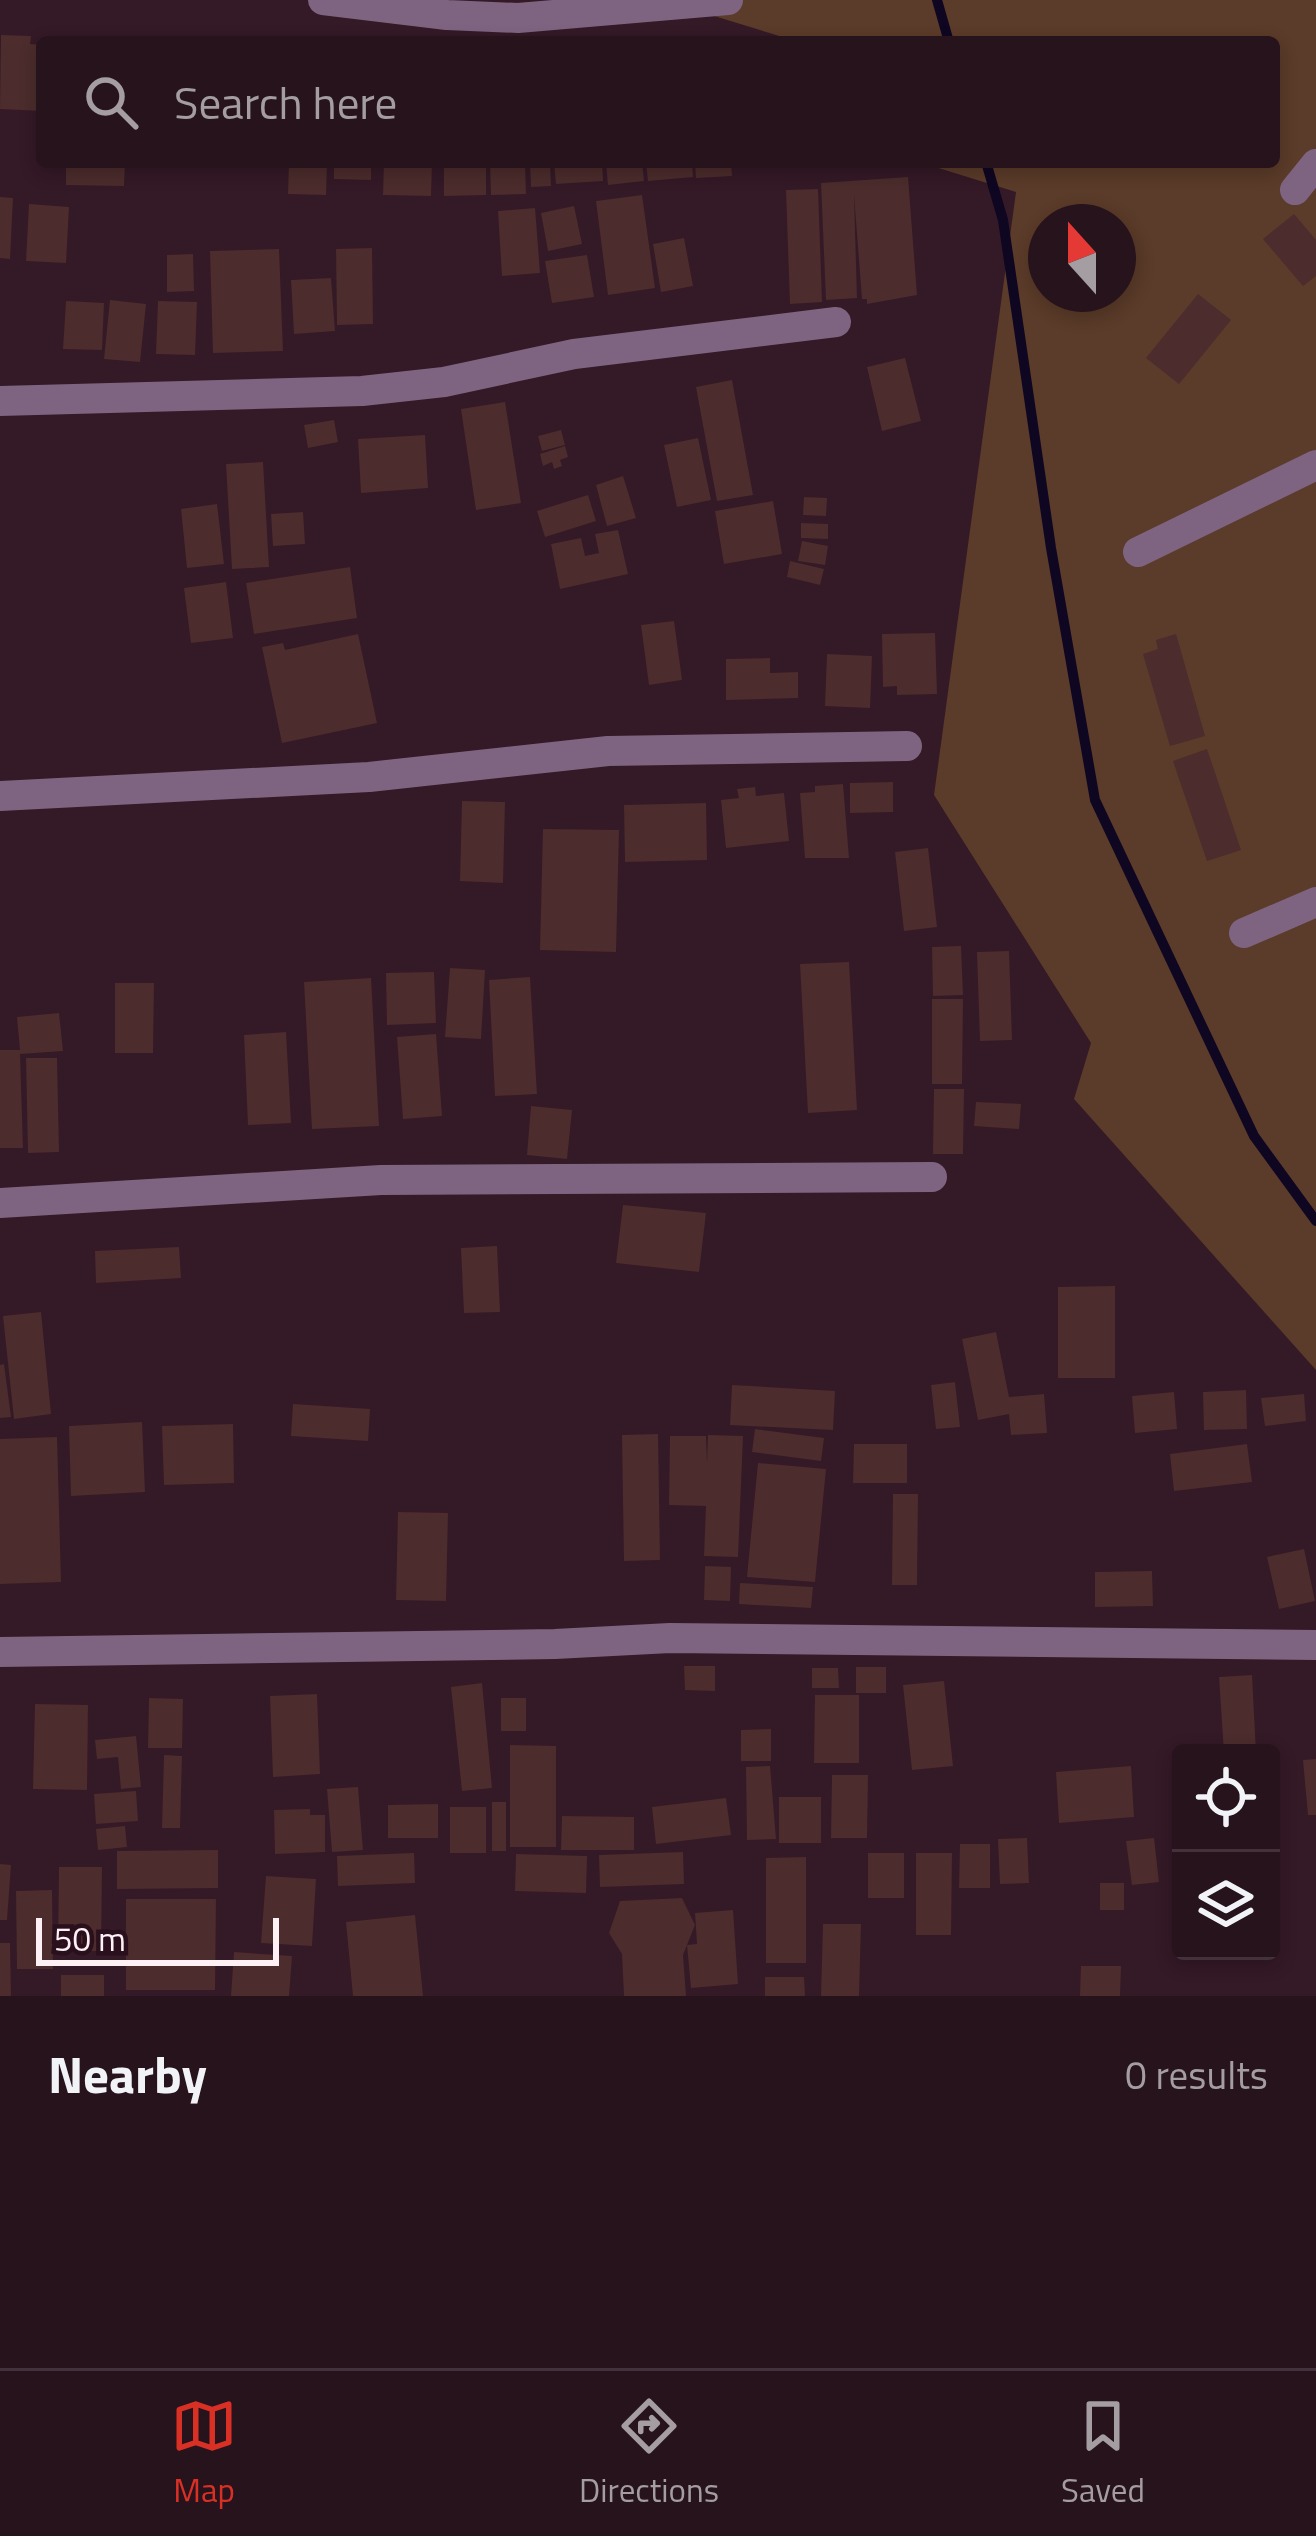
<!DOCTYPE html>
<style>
:root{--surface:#27131c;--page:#2f1c25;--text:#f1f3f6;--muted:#a49ea3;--line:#43323b;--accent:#d93025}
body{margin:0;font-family:"Titillium Web",sans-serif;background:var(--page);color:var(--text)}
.controls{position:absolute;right:36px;bottom:36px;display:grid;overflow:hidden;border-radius:12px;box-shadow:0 6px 18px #0003}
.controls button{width:108px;height:108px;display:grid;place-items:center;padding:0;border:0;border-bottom:3px solid var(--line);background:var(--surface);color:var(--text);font:60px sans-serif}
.compass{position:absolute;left:1028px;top:204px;width:108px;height:108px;border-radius:50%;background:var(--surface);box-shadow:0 6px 18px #0003;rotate:339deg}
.scale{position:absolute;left:36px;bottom:30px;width:243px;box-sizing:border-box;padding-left:12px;border:6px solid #fdf1f6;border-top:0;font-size:33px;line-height:42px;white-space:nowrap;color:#fdf1f6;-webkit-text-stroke:9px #2a101c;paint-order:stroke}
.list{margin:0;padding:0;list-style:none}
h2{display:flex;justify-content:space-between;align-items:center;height:156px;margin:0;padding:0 48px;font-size:51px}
h2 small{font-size:39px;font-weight:400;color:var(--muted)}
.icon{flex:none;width:66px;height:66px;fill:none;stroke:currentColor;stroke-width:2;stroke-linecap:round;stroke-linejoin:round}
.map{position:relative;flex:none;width:1316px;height:1996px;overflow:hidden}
.search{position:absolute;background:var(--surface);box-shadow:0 6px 18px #0003;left:36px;right:36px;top:36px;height:132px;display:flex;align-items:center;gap:30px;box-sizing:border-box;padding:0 42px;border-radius:12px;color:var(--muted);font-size:45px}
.sheet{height:372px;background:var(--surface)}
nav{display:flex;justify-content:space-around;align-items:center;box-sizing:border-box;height:168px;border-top:3px solid var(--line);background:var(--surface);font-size:33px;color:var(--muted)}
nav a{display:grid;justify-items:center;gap:6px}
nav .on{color:var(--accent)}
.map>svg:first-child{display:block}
.green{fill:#5b3b29;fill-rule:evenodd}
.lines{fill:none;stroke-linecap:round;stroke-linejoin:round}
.stream{stroke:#0f0622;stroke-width:10}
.building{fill:#4c2c2c}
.minor{stroke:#7e6481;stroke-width:30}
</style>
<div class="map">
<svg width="1316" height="1996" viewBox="0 0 1316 1996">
<rect width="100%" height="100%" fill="#341926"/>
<path class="green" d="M662,0h654v1370l-242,-271 17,-56 -157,-248 82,-603 -97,-30h355v-120h-475zM1046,222h72v72h-72z"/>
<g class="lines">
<path class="stream" d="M937,0l12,42
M986,162l17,58 48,328 44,252 159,336 62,85"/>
</g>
<path class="building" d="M1,35l30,1 -1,8 12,1v66l-42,-2z
M66,162h59l-1,24 -58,-1z
M289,162h38l-1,33 -38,-1z
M334,162h37v18l-37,-1z
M384,162h48l-1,34 -48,-1z
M444,162h42v33l-42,1z
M490,162h35l1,32 -35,1z
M530,162h20l1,24 -20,1z
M554,162h48l1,19 -47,3z
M606,162h36l2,19 -36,4z
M646,162h46l1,15 -45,4z
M695,162h36l1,14 -36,2z
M908,177l9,118 -50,9v-5h-5l-8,-104 3,103 -31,2 -5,-117z
M818,189l4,113 -32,2 -4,-114z
M642,195l13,93 -47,7 -12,-94z
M0,197l13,1 -3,61 -10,-1z
M29,204l40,3 -3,56 -40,-2z
M574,206l8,38 -34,7 -7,-38z
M535,208l5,65 -38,3 -4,-65z
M1294,214l22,26v36l-13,10 -40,-47z
M684,238l9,48 -32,6 -8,-48z
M372,248l1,76 -36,1 -1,-76z
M279,249l4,102 -70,2 -3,-102z
M193,254l1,37 -27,1v-37z
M587,255l7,42 -42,6 -7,-42z
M331,278l4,53 -41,3 -3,-54z
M1198,294l33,26 -52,64 -33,-26z
M110,300l36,4 -6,58 -36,-3z
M66,301l38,2 -2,47 -39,-1z
M158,301l39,1 -2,53 -39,-1z
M905,358l16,63 -39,10 -15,-64z
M732,380l21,115 -36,6 -21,-114z
M505,402l16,101 -45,7 -15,-101z
M334,420l4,22 -30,6 -4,-23z
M561,430l4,15 -23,6 -4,-15z
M425,435l3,53 -67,5 -3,-54z
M698,438l13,62 -34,7 -13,-62z
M565,446l3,11 -8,3 2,6 -8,3 -2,-7 -9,4 -3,-12z
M263,462l6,105 -37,2 -6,-105z
M623,476l13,42 -29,8 -11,-41z
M588,495l8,26 -51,16 -8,-26z
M804,497l23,1 -1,18 -23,-1z
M773,501l9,53 -58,10 -9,-53z
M217,504l7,60 -37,4 -6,-59z
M303,512l2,32 -32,2 -2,-32z
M801,523l27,1v15l-27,-1z
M618,530l10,44 -68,15 -9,-45 30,-6 4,18 14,-3 -4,-19z
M802,541l26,5 -3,19 -27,-4z
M790,561l34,8 -4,16 -33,-8z
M350,567l7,51 -103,16 -8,-51z
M226,582l7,56 -42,5 -7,-55z
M674,621l8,59 -33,5 -8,-60z
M935,633l2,61 -40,1v-9l-14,1 -1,-53z
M358,634l19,89 -95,20 -20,-96 21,-4 2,7z
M1176,634l29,102 -35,10 -27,-92 15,-5 -2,-9z
M827,654l45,2 -2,52 -45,-2z
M770,658v15l28,-1v26l-72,2v-41z
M1207,749l34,101 -34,11 -34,-100z
M893,782v30l-43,1v-30z
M843,784l6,74h-44l-5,-65 15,-1v-6z
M755,787l1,9 28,-3 5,48 -63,7 -5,-48 18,-2 -2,-9z
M462,801l43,1 -2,81 -43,-2z
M706,803l1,57 -82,2 -1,-57z
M543,829l76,1 -3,122 -76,-2z
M928,848l9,79 -33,4 -9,-79z
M961,946l2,49 -30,1 -1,-49z
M1009,951l3,89 -32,1 -3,-89z
M849,962l8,148 -49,3 -8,-149z
M450,968l35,2 -4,69 -36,-2z
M434,972l2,51 -49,2 -1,-52z
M530,977l7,117 -42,2 -6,-116z
M371,978l8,148 -67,3 -8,-147z
M115,983h39l-1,70h-38z
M932,999h31l-1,85h-30z
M59,1013l4,38 -43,3 3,94h-23v-98h20l-3,-33z
M286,1032l5,91 -43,2 -4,-90z
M436,1034l6,82 -39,3 -6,-82z
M26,1058h31l2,94 -31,1z
M934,1089h30l-1,65h-30z
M976,1102l45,2 -2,25 -45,-3z
M531,1106l41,4 -5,49 -40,-4z
M623,1205l83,8 -7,59 -83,-9z
M497,1246l3,66 -36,1 -3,-65z
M179,1247l2,31 -85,5 -1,-32z
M1115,1286v92h-57v-91z
M41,1312l10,102 -37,5 -11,-103z
M996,1332l13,65 35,-3 3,39 -36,2 -2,-21 -31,6 -16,-81z
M4,1364l7,53 -11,1v-53z
M955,1382l5,45 -24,2 -5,-44z
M732,1385l103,6 -2,39 -103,-5z
M1246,1390l1,39 -43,1 -1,-38z
M1174,1392l3,37 -42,4 -3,-37z
M1304,1394l2,27 -41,5 -4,-28z
M293,1404l77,5 -2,32 -77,-5z
M142,1422l3,70 -74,4 -2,-70z
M233,1424l1,59 -70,2 -2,-59z
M755,1429l69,9 -3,23 -69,-9z
M658,1434l2,126 -36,1 -2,-126z
M708,1435l35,1 -5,121 -34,-1 2,-50 -37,-1 1,-69h36l1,27z
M57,1437l4,145 -61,2v-145z
M854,1444h53v39h-54z
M1247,1444l5,38 -78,9 -4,-37z
M758,1463l68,6 -11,113 -68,-5z
M893,1494h25l-1,91h-25z
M398,1512l50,1 -2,88 -50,-1z
M1304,1549l11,52 -36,8 -12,-52z
M705,1566l26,1 -1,34 -26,-1z
M1152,1571l1,35 -58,1v-35z
M740,1583l73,4 -2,21 -72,-4z
M684,1666h31v25l-30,-1z
M856,1667h30v26h-30z
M812,1668h26l1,20h-27z
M1252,1675l4,78h-32l-5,-76z
M944,1681l9,85 -41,4 -9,-85z
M482,1683l10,105 -30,3 -11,-104z
M317,1694l3,80 -47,3 -3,-81z
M815,1695h44v68h-45z
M149,1698l34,1 -1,49h-34z
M501,1698h25v33h-25z
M35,1704l53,1 -1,85 -54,-1z
M771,1729v32h-30v-31z
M136,1736l5,51 -20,2 -3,-32 -21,2 -2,-19z
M510,1745l46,1v101h-46z
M164,1755l18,1 -2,72h-18z
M1316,1759v56h-8l-5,-55z
M770,1766l6,73 -29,1 -1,-73z
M1131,1766l3,51 -75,6 -3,-51z
M832,1775h36l-1,63h-36z
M358,1787l5,63 -31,2 -5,-63z
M136,1791l2,30 -42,3 -2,-30z
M779,1797h42v46h-42z
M726,1798l5,37 -75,9 -4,-37z
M492,1802h14v49h-14z
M438,1804v34h-50v-33z
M450,1807h36v46h-36z
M310,1809v6h15v37l-50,2 -1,-44z
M562,1816l72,1v33h-73z
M125,1826l2,21 -29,3 -2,-21z
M1027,1838l2,45 -29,1 -2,-45z
M1154,1838l5,44 -27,3 -6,-44z
M960,1844h30v44h-31z
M218,1850v38l-101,1v-38z
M683,1852l1,32 -84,3 -1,-32z
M414,1853l1,30 -77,3 -1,-30z
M868,1853h36v45h-36z
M916,1853h36l-1,82h-35z
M516,1854l71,2 -1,37 -71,-2z
M806,1857v106h-40v-105z
M0,1864l11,1 -4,55h-7z
M59,1867h43l-1,84h-43z
M266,1876l50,3 -4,67 -51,-3z
M1100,1883h24v27h-24z
M52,1890l1,79h-36l-1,-78z
M682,1898l13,27 -12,30 3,41h-62l-2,-42 -13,-21 11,-32z
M126,1899h90l-1,91h-89z
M733,1910l5,74 -47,4 -4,-43 10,-1 -2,-31z
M415,1915l8,81h-70l-7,-74z
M823,1924h38l-2,72h-38z
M0,1943h10l1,53h-11z
M234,1952l58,4 -3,40h-58z
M1081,1966h40l-1,30h-40z
M61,1975h43v21h-43z
M765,1977h39l1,19h-40z"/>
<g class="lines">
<path class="minor" d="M323,0l124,15 71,3 210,-18
M1295,190l21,-26
M0,401l362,-10 82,-9 130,-28 262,-32
M1138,552l178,-87
M0,796l369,-19 239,-26 299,-5
M1244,933l72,-31
M0,1203l381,-23 551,-3
M0,1652l555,-8 115,-6 646,7"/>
</g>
</svg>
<div class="controls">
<button><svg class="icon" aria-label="locate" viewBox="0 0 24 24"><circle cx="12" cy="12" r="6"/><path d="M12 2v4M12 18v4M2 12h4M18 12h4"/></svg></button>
<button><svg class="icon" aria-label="layers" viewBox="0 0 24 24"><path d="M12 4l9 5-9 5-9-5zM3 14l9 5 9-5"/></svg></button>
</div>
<svg class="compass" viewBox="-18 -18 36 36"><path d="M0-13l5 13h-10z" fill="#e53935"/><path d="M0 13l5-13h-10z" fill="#a49ea3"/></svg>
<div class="scale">50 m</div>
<div class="search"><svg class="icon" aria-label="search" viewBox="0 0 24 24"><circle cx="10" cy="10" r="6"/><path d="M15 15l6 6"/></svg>Search here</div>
</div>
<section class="sheet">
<h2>Nearby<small>0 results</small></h2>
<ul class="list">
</ul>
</section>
<nav>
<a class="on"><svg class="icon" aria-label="map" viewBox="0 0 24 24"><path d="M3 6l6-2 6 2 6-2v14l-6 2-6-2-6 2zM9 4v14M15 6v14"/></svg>Map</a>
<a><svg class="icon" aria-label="directions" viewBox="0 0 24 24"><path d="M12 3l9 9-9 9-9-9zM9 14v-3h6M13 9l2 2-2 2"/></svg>Directions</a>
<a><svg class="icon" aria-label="saved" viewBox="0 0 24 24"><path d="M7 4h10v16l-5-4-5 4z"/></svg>Saved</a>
</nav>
